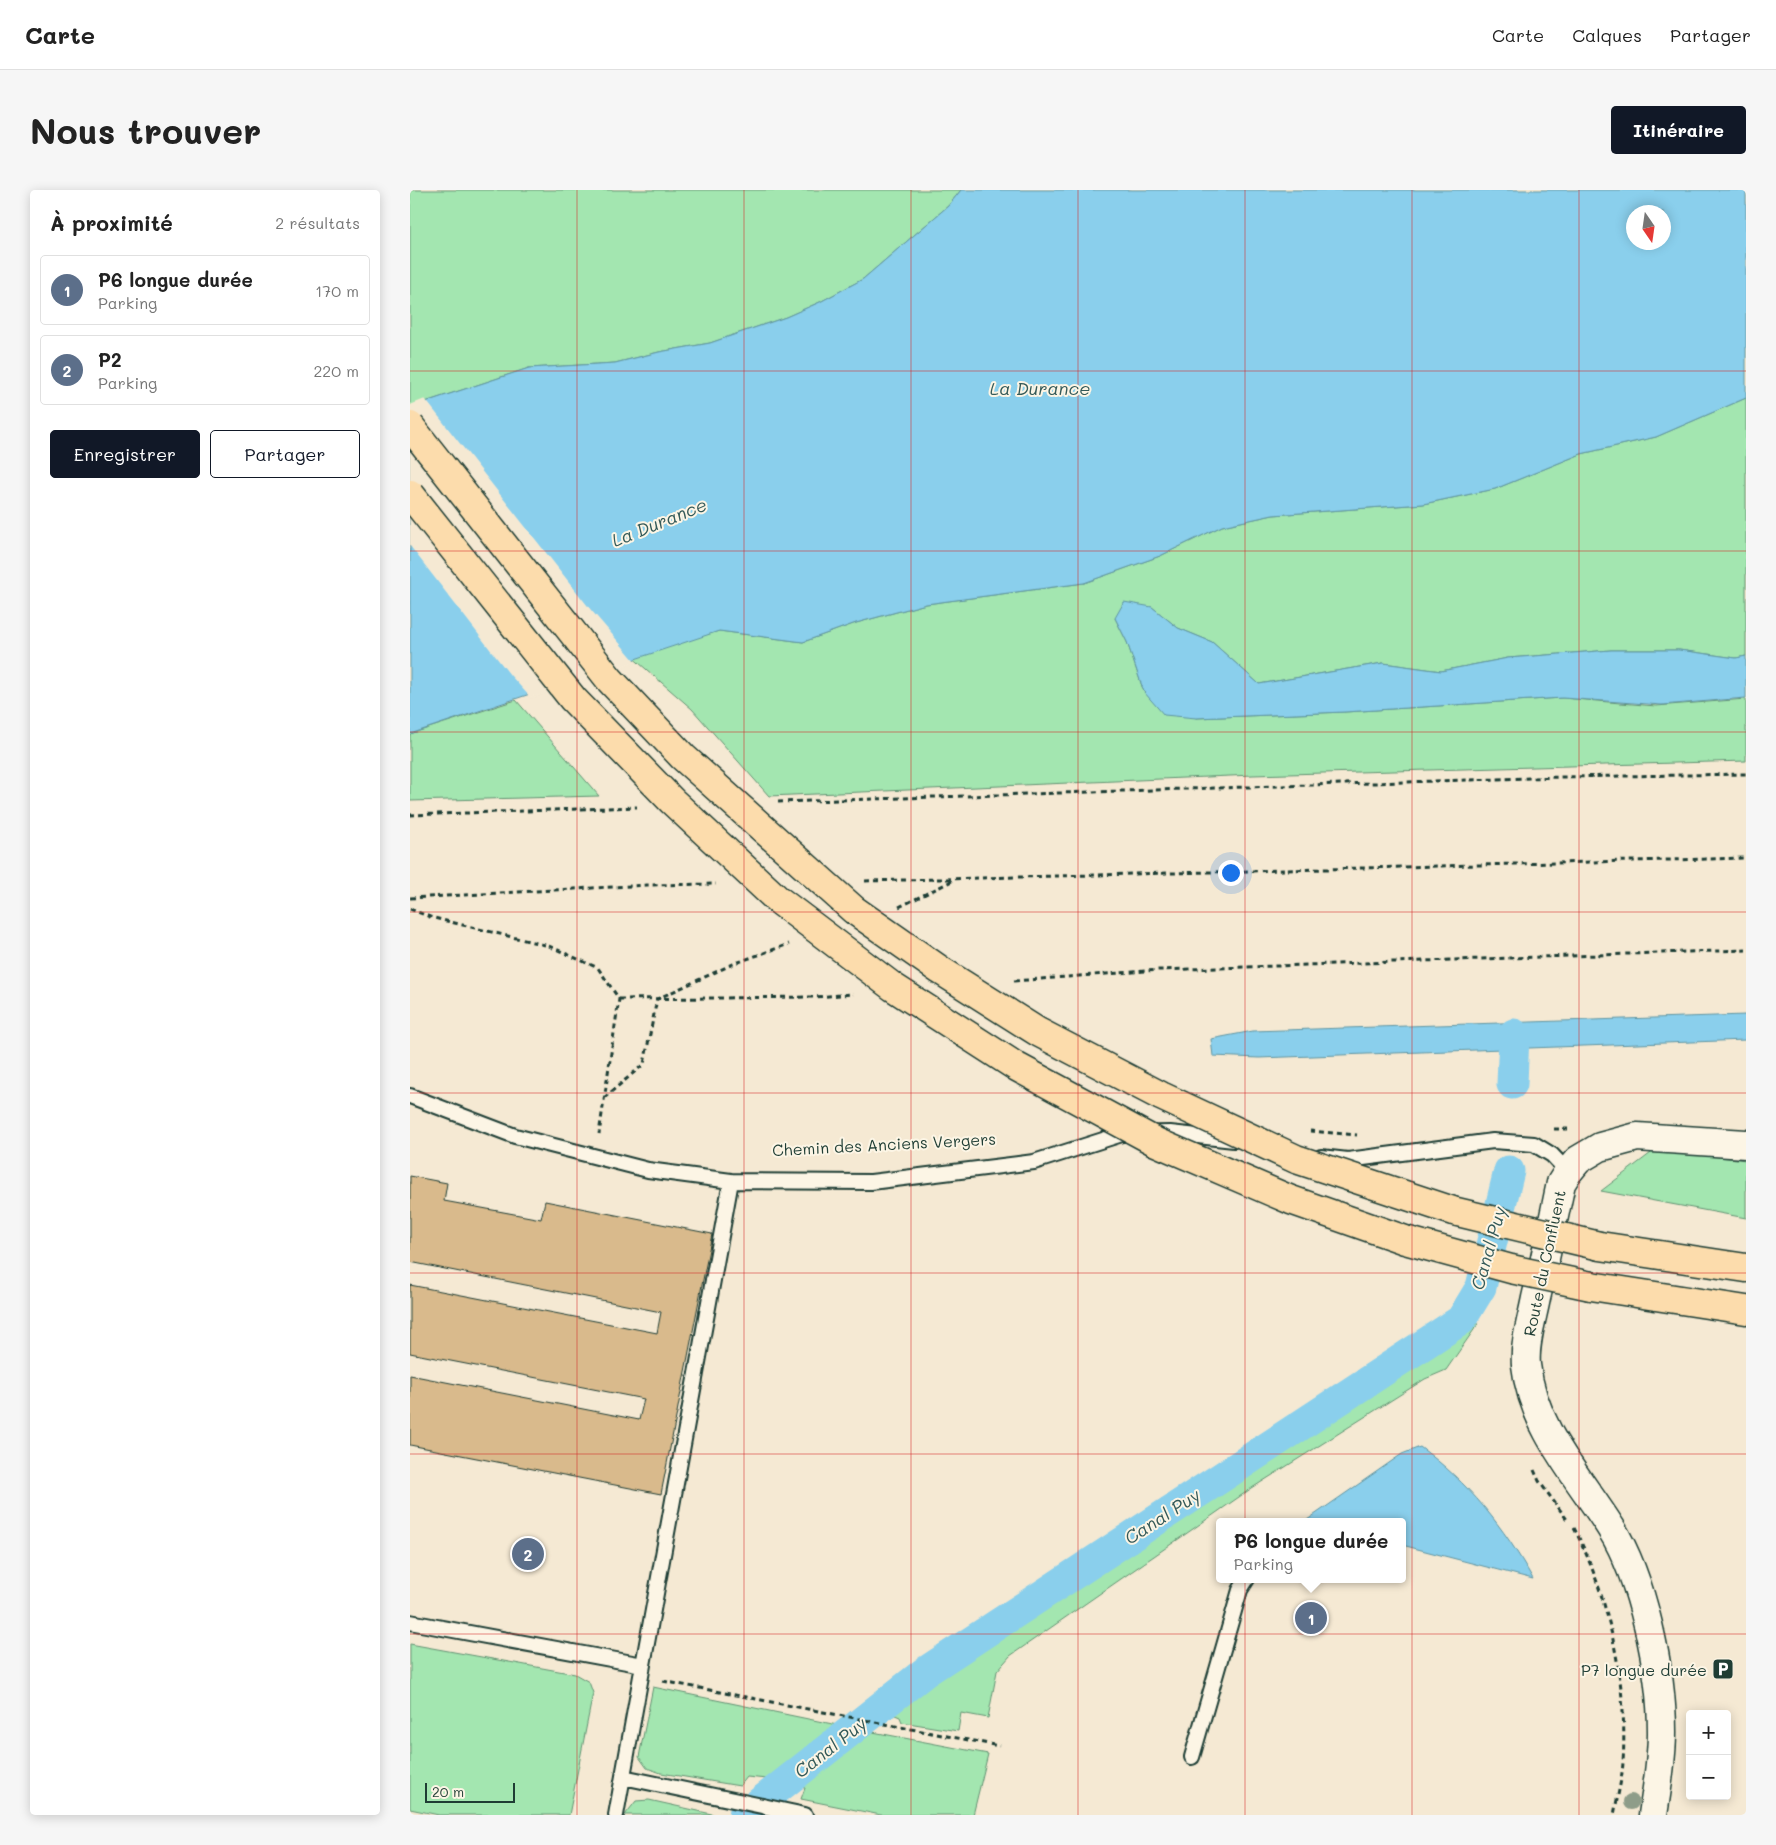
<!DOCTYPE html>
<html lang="fr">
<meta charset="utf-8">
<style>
:root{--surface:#fff;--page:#f6f6f6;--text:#222;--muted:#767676;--line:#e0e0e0;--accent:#111827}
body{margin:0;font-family:Mali,sans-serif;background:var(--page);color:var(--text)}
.controls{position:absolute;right:15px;bottom:15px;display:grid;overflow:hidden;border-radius:5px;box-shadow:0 2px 12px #0003}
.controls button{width:45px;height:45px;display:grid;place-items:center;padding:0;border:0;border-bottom:1px solid var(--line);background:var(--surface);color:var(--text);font:25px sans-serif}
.compass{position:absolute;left:1216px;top:15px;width:45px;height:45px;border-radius:50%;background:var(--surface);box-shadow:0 2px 12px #0003;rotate:167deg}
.scale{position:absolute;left:15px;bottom:12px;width:90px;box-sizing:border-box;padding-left:5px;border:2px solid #1f3d34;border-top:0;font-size:14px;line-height:18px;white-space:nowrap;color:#1f3d34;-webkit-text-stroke:4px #fcf5e5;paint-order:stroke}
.you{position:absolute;left:820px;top:682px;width:18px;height:18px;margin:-12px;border:4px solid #fff;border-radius:50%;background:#1a73e8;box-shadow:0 0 0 8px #1a73e833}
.badge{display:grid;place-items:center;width:32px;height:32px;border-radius:50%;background:var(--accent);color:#fff;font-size:16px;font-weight:700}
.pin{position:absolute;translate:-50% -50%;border:2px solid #fff;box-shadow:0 1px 5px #0006}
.popup{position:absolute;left:806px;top:1328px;width:190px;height:65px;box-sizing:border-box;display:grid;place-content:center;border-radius:5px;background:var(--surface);filter:drop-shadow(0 1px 4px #0005);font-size:16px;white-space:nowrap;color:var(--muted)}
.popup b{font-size:19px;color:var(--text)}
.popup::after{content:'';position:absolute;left:50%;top:100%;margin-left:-10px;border:10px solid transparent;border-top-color:var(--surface)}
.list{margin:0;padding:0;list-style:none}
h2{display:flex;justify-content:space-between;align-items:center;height:65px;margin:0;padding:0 20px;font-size:21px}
h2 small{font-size:16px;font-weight:400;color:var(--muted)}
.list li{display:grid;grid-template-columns:32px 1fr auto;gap:15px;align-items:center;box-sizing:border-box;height:70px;margin:0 10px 10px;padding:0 10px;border:1px solid var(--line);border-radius:5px}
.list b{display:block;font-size:19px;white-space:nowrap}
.list p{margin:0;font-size:16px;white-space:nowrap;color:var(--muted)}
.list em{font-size:16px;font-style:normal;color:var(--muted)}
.actions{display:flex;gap:10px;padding:15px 20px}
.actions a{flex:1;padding:11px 0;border:1px solid var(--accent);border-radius:5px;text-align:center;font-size:18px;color:var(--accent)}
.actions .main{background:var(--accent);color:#fff}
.map{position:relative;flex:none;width:1336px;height:1625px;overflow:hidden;border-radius:5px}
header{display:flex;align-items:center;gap:30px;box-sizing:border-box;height:70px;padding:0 25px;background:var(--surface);border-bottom:1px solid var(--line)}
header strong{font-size:24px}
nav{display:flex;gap:28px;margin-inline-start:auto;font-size:18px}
.intro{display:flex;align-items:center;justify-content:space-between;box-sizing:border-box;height:120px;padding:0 30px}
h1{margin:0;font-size:35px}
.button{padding:12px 22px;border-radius:5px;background:var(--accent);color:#fff;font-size:18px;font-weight:700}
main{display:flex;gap:30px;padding:0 30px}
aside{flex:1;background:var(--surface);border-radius:5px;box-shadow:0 2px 12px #0003}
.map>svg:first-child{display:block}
.green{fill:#a3e6b0;stroke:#619272}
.water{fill:#8acfec;stroke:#5f95a2;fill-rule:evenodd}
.pier{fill:#f5e9d3}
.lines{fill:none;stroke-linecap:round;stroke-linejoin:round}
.canal{stroke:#8acfec;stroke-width:31}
.building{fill:#d9ba8c;stroke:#1f3d34}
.service-casing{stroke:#1f3d34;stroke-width:18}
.minor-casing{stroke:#1f3d34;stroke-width:31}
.trunk-casing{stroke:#1f3d34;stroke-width:31}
.path{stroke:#1f3d34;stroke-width:3;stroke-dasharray:5 4;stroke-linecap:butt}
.service{stroke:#fcf5e5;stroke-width:14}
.minor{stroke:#fcf5e5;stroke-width:28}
.trunk{stroke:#fcdcac;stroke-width:28}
.trunk-bridge-casing{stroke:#1f3d34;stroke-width:31;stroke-linecap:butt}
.trunk-bridge{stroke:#fcdcac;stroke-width:28}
.tree{fill:#8e9d89}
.grid{fill:none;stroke:#d62828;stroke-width:1;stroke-opacity:0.55}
.labels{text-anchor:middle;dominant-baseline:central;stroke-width:4;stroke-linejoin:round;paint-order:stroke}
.street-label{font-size:16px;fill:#1f3d34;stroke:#fcf5e5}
.poi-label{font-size:16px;fill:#1f3d34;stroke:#fcf5e5;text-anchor:end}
.water-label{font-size:18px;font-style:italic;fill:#345a59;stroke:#fcf5e5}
</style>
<header>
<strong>Carte</strong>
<nav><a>Carte</a><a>Calques</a><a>Partager</a></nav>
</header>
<div class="intro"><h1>Nous trouver</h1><a class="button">Itinéraire</a></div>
<main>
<aside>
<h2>À proximité<small>2 résultats</small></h2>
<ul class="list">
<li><span class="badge" style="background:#5c6f8a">1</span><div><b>P6 longue durée</b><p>Parking</p></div><em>170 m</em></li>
<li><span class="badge" style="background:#5c6f8a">2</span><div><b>P2</b><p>Parking</p></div><em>220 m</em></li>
</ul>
<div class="actions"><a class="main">Enregistrer</a><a>Partager</a></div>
</aside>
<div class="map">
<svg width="1336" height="1625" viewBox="0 0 1336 1625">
<rect width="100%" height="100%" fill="#f5e9d3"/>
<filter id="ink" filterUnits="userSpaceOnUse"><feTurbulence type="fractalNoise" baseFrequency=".02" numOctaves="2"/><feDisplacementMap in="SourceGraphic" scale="10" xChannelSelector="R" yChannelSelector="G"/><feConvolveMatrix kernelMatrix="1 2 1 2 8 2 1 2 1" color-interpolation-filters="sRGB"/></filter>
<g filter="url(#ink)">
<path class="green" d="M0,0h551l-13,16 -85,73 -43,23 -34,15 -76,26 -51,9 -44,11 -86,5 -119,39z
M1336,208v258l-10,2 -57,-8h-68l-103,8 -67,13 -58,-8 -124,21 -47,-42 -34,-14 -26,-21 -37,11 12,24 17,50 52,26 149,-6 217,-14 94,8 90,-7v62l-493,14 -484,21 -77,-87 -61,-53 88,-25 84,11 53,-19 70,-19 158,-21 76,-27 62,-30 51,-11 150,-11 72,-15 86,-35 75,-17z
M106,510l83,96 -189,5v-67z
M1245,960l91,10v58l-145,-27z
M1061,1133l7,1 -32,46 -21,9 -173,109 -242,168 -13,15 -9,47 -27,-5 -3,18 -56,-9 -2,-5 -10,-4z
M0,1454l165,30 14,8 4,11 -24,122h-130l-29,-6z
M243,1497l194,40 -71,53 -29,-3 -7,9 -79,-13 -14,-5 -8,-11z
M447,1539l131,25 -15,61h-92l-80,-16 4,-11 -21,-3z
M239,1610l67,15h-91l11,-14z"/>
<path class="water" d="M551,0h785v208l-90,39 -75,17 -86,35 -72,15 -150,11 -51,11 -62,30 -76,27 -158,21 -70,19 -53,19 -84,-11 -309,103v-327l119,-39 86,-5 44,-11 51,-9 76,-26 34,-15 43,-23 85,-73zM1224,22h30v30h-30z
M714,412l28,5 26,21 34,14 47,42 124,-21 58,8 67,-13 103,-8h68l57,8 10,-2v42l-84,7 -100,-7 -217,14 -149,6 -32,-3 -20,-23 -17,-50 -12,-24z
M1336,825v25l-487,18 -46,-2 -2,-17 42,-8z
M1010,1257c48,35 84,80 113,132l-131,-34v-23h-88l-7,-2 95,-66z"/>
<path class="pier" d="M15,209l166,211 45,52 -105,36 -21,-23 -100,-129v-141z"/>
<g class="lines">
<path class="canal" d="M1102,894l2,-50
M334,1625l181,-143 536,-352 20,-33 28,-116"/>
</g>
<path class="building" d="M0,986l37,7 -3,18 97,18 4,-18 167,33 -51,260 -251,-49v-70l229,45 5,-21 -234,-46v-68l247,48 4,-21 -251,-50z"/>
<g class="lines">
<g class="service-casing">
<path id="service" d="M0,906l105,40 133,34 83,11 140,1 163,-20 88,-28 48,-1 64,7
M911,967l27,3 145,-19 41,3 18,11 16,17
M0,1432l233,43 -27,150
M233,1475l88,-484
M782,1567l48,-167 7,-11
M213,1587l182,38"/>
</g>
<g class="minor-casing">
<path id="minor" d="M1243,1625c4,-27 9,-55 9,-83 0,-60 -19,-153 -51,-204 -32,-51 -78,-99 -85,-163 -2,-21 6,-46 10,-67 9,-38 17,-77 25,-115l7,-11 10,-12 22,-13 37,-10 109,7"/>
</g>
<g class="trunk-casing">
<path id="trunk" d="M1190,1056l146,22
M1181,1096l155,24"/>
</g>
<path class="path" d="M368,612l783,-25 185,-3
M0,625l227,-8
M455,691l881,-23
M0,708l237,-13 69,-1
M489,717l55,-27
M0,719l20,8 119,29 49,22 21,31 -20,135
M604,791l145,-11 587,-20
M209,809l196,-2 38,-3
M194,908l40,-34 13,-65 76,-35 56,-20
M1144,939h16
M900,941l47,4
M1124,1280l5,11 29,40
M1164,1338c35,68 54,158 49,234 -1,18 -6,36 -9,53
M253,1491l336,65"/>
<use href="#service" class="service"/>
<use href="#minor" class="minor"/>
<use href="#trunk" class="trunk"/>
<g class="trunk-bridge-casing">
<path id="trunk-bridge" d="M0,236l200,254 73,77 171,153 86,60 98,62 123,64 135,63 157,52 147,35
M0,304l163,205 99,102 105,98 116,88 124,80 139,75 135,58 114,40 106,29 80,17"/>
</g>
<use href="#trunk-bridge" class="trunk-bridge"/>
</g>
<circle class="tree" cx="1221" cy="1612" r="8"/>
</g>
<path class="grid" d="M167,0v1625M334,0v1625M501,0v1625M668,0v1625M835,0v1625M1002,0v1625M1169,0v1625M0,181h1336M0,361h1336M0,542h1336M0,722h1336M0,903h1336M0,1083h1336M0,1264h1336M0,1444h1336"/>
<defs>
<g id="parking-square" transform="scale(1.125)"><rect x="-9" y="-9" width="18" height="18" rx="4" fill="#1f3d34" stroke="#fcf5e5"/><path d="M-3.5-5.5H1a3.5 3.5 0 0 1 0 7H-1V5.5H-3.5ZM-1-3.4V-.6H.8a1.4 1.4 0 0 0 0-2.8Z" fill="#fff"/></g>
</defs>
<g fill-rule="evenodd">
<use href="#parking-square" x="1313" y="1479"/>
</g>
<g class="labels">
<g class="street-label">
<text transform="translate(474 954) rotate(-3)">Chemin des Anciens Vergers</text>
<text transform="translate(1134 1073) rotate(-78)">Route du Confluent</text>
</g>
<g class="poi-label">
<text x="1297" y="1479">P7 longue durée</text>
</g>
<g class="water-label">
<text x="630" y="198">La Durance</text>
<text transform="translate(249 332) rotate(-22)">La Durance</text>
<text transform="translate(1078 1058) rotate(-74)">Canal Puy</text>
<text transform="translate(752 1326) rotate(-33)">Canal Puy</text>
<text transform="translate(420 1557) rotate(-38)">Canal Puy</text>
</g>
</g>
</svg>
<div class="controls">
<button>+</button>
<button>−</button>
</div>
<svg class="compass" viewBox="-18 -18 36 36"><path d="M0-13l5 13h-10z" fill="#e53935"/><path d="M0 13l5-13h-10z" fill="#767676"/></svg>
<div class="scale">20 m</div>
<div class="you"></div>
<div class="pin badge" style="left:901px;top:1428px;background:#5c6f8a">1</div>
<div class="popup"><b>P6 longue durée</b>Parking</div>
<div class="pin badge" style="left:118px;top:1364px;background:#5c6f8a">2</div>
</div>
</main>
